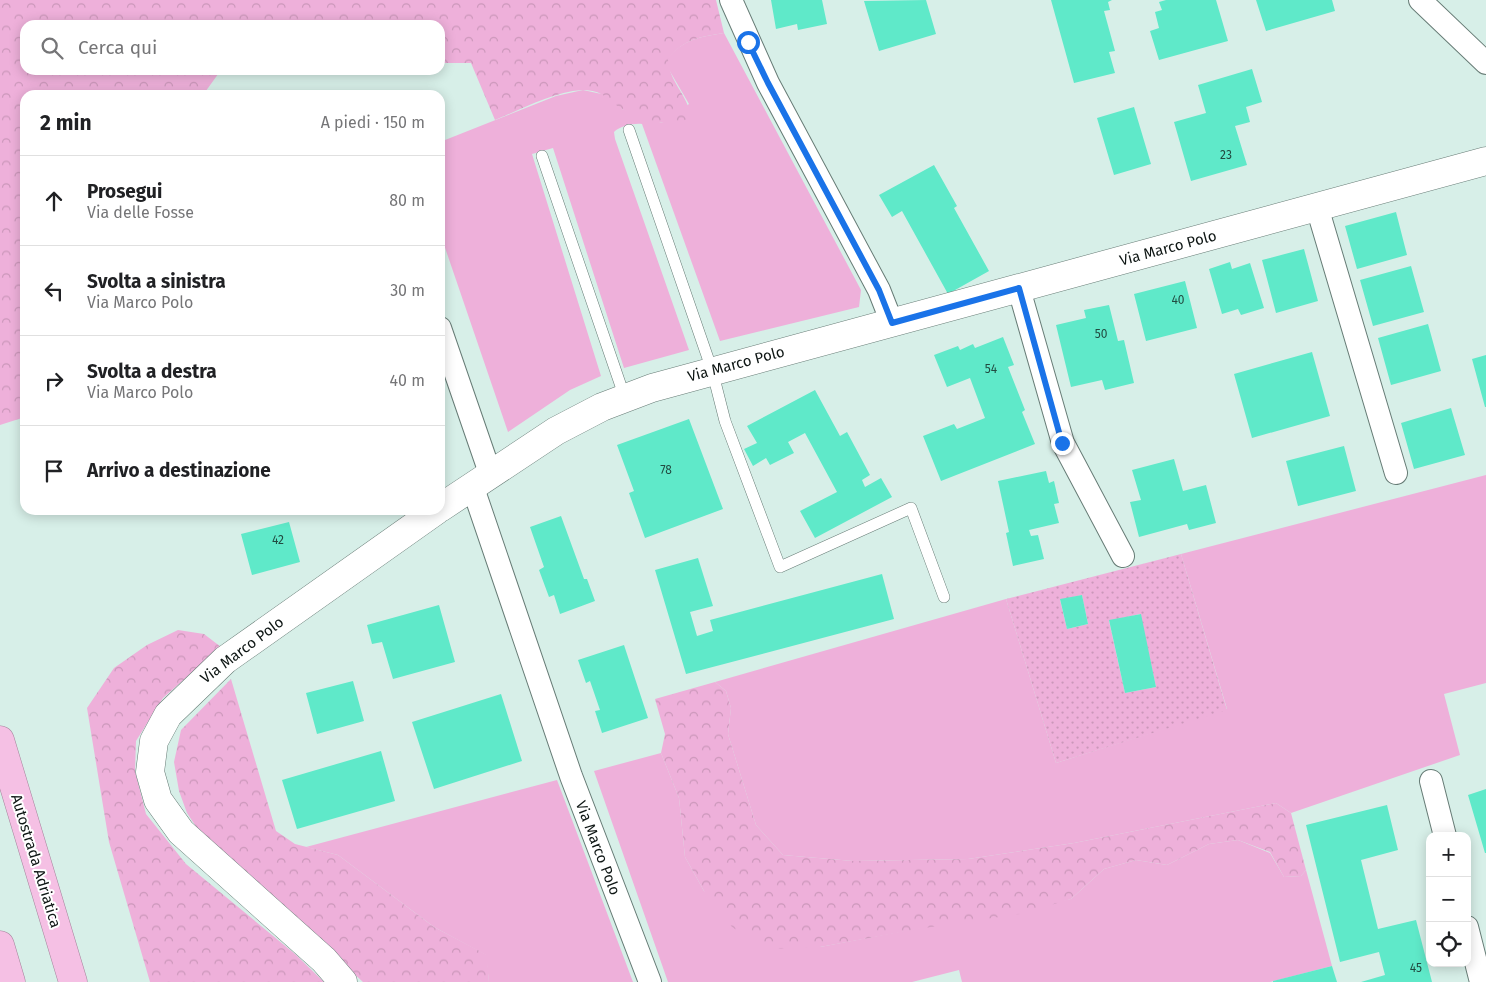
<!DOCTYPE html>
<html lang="it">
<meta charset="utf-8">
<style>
:root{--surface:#fff;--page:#f2f2f2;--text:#202124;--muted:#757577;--line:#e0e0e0}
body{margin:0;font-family:"Fira Sans",sans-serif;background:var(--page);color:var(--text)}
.controls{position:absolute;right:15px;bottom:15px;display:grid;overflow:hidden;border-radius:10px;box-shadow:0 2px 12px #0003}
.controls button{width:45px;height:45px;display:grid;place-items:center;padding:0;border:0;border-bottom:1px solid var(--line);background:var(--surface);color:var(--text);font:25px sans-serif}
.stop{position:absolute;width:15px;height:15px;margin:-11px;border:4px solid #1a73e8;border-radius:50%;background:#fff}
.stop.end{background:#1a73e8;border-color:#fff;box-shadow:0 1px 5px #0008}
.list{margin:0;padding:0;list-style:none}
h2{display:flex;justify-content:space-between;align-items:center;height:65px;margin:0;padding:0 20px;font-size:21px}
h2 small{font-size:16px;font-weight:400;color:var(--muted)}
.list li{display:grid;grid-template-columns:32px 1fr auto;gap:15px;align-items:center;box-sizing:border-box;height:90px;padding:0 20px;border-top:1px solid var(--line)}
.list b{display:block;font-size:19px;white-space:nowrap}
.list p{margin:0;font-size:16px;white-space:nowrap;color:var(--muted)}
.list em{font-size:16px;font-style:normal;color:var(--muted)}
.icon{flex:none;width:28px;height:28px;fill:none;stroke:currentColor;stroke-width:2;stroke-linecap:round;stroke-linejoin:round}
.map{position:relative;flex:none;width:1486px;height:982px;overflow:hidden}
.search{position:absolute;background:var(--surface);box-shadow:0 2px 12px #0003;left:20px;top:20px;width:425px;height:55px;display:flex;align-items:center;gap:12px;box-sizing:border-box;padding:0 18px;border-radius:15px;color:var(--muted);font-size:19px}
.panel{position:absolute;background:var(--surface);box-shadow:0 2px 12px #0003;left:20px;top:90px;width:425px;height:425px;border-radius:15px}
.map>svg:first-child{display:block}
.grass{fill:#eeb0da}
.forest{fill:url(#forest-crowns)}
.park{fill:url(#park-dots);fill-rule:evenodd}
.building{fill:#5fe9c9}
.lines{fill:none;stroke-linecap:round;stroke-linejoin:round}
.service-casing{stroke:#677c76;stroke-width:12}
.minor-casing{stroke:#677c76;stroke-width:24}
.tertiary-casing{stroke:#677c76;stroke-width:29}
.motorway-casing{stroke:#a4849b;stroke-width:29}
.service{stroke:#fff;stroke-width:11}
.minor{stroke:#fff;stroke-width:22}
.tertiary{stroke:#fff;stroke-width:28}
.motorway{stroke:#f5c0e4;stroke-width:28}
.route{stroke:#1a73e8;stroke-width:6}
.labels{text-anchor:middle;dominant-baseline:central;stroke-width:4;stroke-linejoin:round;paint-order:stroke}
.number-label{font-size:12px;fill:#224b41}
.street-label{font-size:15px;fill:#0e1614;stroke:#fff}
</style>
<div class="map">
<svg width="1486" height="982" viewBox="0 0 1486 982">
<defs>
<pattern id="forest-crowns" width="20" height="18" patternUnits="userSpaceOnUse" patternTransform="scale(1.25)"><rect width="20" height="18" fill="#eeb0da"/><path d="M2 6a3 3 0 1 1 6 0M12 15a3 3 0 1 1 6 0" fill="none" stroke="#cb97ba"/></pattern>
<pattern id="park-dots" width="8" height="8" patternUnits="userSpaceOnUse" patternTransform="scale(1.25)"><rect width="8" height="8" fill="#eeb0da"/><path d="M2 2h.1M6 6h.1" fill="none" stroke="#cb97ba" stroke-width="1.8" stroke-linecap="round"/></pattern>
</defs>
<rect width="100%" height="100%" fill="#d7efe8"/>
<path class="grass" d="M724,33l137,257 -2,17 -139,34 -78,-217c-8,-1 -22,2 -28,8l1,7 74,211 -65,18 -71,-220 -21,6 69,222 -31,14 -62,42 -68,-199v-91l116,-46 27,-6 23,5 16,14 40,14 27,-19 -21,-36 -1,-9c17,-20 32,-22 57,-26z
M1486,475v208l-42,11 16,61 -169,58 -15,-10 -202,40 -106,16 -115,2 -70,-6 -27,-30 -28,-91 3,-26 -5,-17 -11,-9 291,-83 50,164 171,-54 -46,-155z
M661,753l18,45 6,59 19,34 116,56 251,-48 33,-30 32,-9 31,5 42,-21 29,-4 32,13 14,24 17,-1 5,-6 26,96 -62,16h-308l-3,-12 -47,12h-244l-74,-211z
M557,780l76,202h-144l-3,-27 -52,-28 -96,-72 -32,-8z"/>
<path class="forest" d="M0,0h716l8,33c-25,4 -40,6 -56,26 0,21 20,36 23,58 -20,12 -49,4 -69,-8 -15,-9 -18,-19 -40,-19 -29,2 -60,19 -87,30l-24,-57h-31v-38h-415v45h196l-18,25h-178v322l-25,8z
M178,630l26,4 17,13 -58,51 -27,43 -1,30 11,43 40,50 109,90 29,28h-174l-41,-140 -22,-134 27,-40 33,-23z
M231,679l45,152 19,13 43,11 96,72 53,28 2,27h-126l-162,-148 -14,-21 -8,-22 -5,-29 7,-32z
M715,682l11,9 5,17 -3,26 28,91 27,30 70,6 115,-2 106,-16 202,-40 15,10 15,57 -5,6 -17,1 -14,-25 -32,-12 -29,4 -42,21 -31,-5 -32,9 -33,30 -51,15 -102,15 -98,18 -54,2 -34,-22 -28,-36 -19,-34 -6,-59 -18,-45 4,-19 -10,-35z"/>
<path class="park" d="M1181,554l46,156 -171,53 -50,-164zM1082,595l6,29 -21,5 -7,-29zM1140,614l16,73 -31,6 -16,-72z"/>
<path class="building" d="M771,0h51l5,24 -29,6 -1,-6 -21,5z
M926,0l10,34 -57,17 -15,-50z
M1051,0h61l-4,2 2,8 -6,1 11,40 -6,1 6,21 -41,10z
M1166,0h50l12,41 -69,19 -9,-29 9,-3 -4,-16 7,-2 -3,-8z
M1256,0h76l3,11 -69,20z
M1252,69l10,33 -16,5 4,15 -15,4 12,39 -56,16 -17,-59 32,-9 -8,-28z
M1134,107l17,57 -37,11 -17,-57z
M934,165l23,41 -3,2 35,63 -41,23 -46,-83 -10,6 -13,-22z
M1396,212l11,43 -50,14 -12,-43z
M1304,249l14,52 -42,12 -14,-53z
M1230,262l2,7 18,-6 14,45 -23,7 -3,-6 -16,5 -13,-45z
M1411,266l13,46 -51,14 -13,-46z
M1185,281l12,47 -51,13 -12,-47z
M1109,305l9,36 6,-1 10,43 -29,7 -3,-10 -31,7 -15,-62 30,-7 -2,-8z
M1428,324l13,47 -50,14 -13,-47z
M1003,337l11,28 -6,2 17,43 -3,2 13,32 -94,37 -18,-45 31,-12 3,5 28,-11 -15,-40 -23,9 -13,-32 24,-9 2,4 13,-6 2,4z
M1312,352l18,64 -78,22 -18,-64z
M1486,355v52h-1l-13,-48z
M815,390l25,46 7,-4 23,43 -8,5 3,7 16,-9 11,19 -77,41 -15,-27 37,-19 -32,-59 -17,9 6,11 -24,12 -4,-7 -13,8 -9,-17 13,-6 -10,-17z
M1451,408l14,47 -51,14 -13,-46z
M689,419l34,90 -78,29 -16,-45 5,-2 -17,-46z
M1344,446l12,45 -58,15 -12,-45z
M1174,459l9,32 23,-6 10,38 -27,7 -2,-6 -48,13 -9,-35 11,-2 -9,-30z
M1046,471l3,12 5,-2 5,22 -5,1 5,19 -30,7 2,6 7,-1 6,24 -31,7 -7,-33 3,-1 -11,-51z
M561,516l23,63h3l8,22 -35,13 -6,-19 -5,2 -10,-27 5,-3 -14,-40z
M289,522l11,40 -48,13 -11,-41z
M698,558l15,48 -23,6 7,24 16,-5 -3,-11 172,-46 12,45 -208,55 -31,-104z
M1082,595l6,29 -21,5 -7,-30z
M439,605l16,57 -62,17 -11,-37 -10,2 -5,-19z
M1141,614l15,73 -31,6 -16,-73z
M624,645l24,73 -46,15 -7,-22 5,-1 -10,-29 -4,2 -8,-23z
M353,681l11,40 -47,13 -11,-41z
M501,694l21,67 -88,28 -22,-67z
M381,751l14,50 -98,28 -15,-49z
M1486,789v64h-1l-17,-58z
M1387,805l11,45 -37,10 17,69 38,-9 16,62h-71l24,-7 -6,-23 -39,10 -34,-137z
M1332,966l5,16h-64v-1z"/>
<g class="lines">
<g class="service-casing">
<path id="service" d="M629,130l83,240 13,51 55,146 131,-59 33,89
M542,156l83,242"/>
</g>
<g class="minor-casing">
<path id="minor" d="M731,0l37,83 111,207 13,33
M1420,0l66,63
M1317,207l79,266
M1019,289l44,154 60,113
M440,328l50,145
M472,485l99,291 79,206
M1431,781l14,55
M1467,927l14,55"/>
</g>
<g class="tertiary-casing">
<path id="tertiary" d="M440,508l116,-77 46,-24 50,-19 834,-227
M343,982l-19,-22 -143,-128 -23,-32 -8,-28 4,-31 14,-26 57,-55 212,-150"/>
</g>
<g class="motorway-casing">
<path id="motorway" d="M0,740l73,242
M0,945l11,37"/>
</g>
<use href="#service" class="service"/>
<use href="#minor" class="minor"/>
<use href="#tertiary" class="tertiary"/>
<use href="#motorway" class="motorway"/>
</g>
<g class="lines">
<path class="route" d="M748,42l20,41 111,207 13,33 127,-35 43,155"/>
</g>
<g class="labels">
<g class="number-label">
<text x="1226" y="155">23</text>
<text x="1178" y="300">40</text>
<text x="1101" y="334">50</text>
<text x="991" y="369">54</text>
<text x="666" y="470">78</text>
<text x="278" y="540">42</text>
<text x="1416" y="968">45</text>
</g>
<g class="street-label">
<text transform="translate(1168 248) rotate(-15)">Via Marco Polo</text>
<text transform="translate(736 364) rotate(-15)">Via Marco Polo</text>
<text transform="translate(242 650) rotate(-37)">Via Marco Polo</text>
<text transform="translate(598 848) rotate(69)">Via Marco Polo</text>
<text transform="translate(36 861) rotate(73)">Autostrada Adriatica</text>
</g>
</g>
</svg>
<div class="controls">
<button>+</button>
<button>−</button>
<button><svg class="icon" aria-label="locate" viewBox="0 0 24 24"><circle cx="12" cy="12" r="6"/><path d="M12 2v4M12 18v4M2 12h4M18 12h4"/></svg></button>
</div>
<div class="stop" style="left:748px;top:42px"></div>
<div class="stop end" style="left:1062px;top:443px"></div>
<div class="search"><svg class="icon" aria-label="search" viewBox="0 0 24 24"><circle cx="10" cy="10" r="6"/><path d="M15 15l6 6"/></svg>Cerca qui</div>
<section class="panel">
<h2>2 min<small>A piedi · 150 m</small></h2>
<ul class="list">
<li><svg class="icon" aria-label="ahead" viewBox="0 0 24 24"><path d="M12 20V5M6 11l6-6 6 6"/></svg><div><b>Prosegui</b><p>Via delle Fosse</p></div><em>80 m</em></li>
<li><svg class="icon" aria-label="left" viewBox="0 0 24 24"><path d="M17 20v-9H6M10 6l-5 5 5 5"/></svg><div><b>Svolta a sinistra</b><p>Via Marco Polo</p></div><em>30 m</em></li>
<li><svg class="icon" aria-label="right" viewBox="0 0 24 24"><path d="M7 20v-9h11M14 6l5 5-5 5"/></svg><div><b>Svolta a destra</b><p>Via Marco Polo</p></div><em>40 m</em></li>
<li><svg class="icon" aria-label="arrive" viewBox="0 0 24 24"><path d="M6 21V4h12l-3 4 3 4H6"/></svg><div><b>Arrivo a destinazione</b></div></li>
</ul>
</section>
</div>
